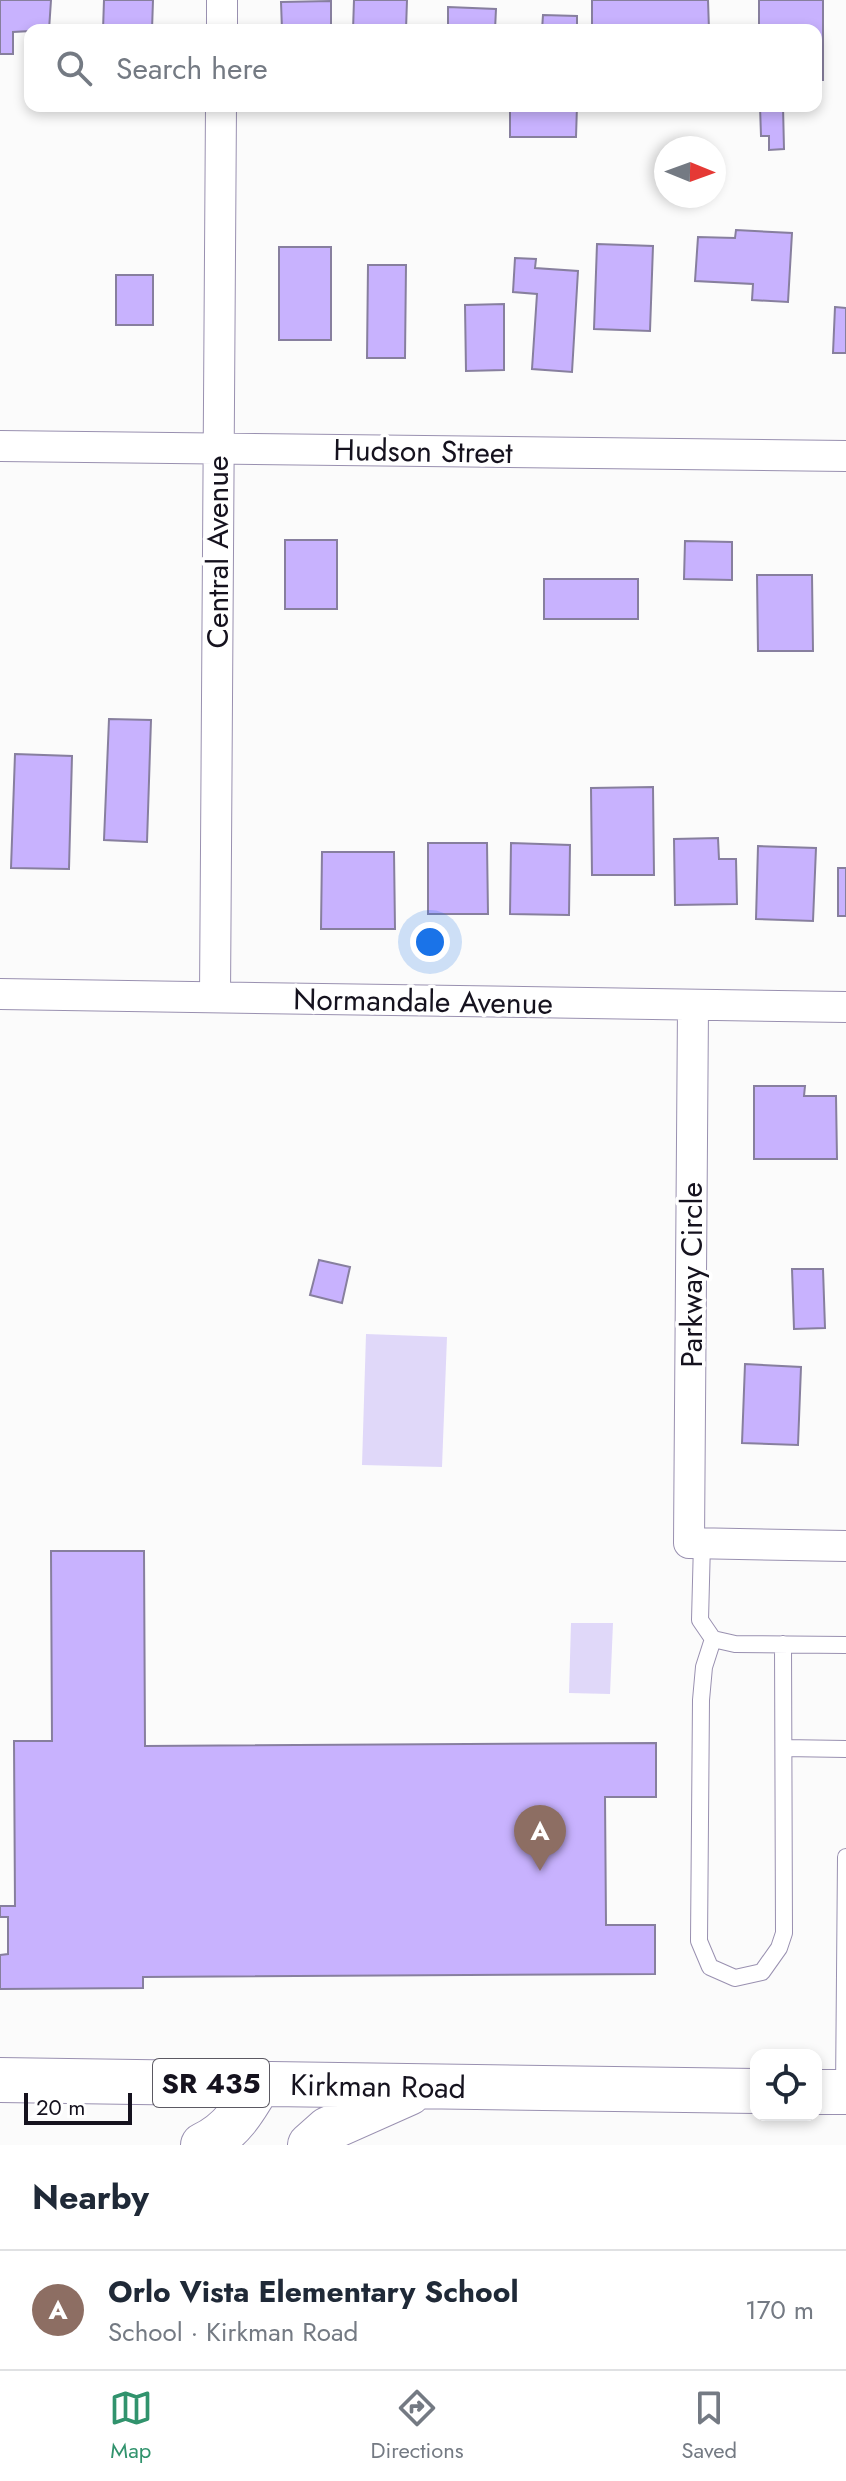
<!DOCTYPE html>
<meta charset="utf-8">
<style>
:root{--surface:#fff;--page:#f6f6f7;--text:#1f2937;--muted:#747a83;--line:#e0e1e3;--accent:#31936d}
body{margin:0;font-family:Jost,sans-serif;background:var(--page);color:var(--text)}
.controls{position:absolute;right:24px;bottom:24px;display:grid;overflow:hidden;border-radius:16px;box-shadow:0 4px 12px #0003}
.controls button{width:72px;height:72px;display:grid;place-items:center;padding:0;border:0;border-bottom:2px solid var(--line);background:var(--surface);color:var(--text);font:40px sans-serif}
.compass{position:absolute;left:654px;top:136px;width:72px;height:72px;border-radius:50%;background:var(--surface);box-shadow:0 4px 12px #0003;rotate:91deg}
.scale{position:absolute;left:24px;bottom:20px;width:108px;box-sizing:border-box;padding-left:8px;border:4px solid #15121e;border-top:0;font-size:22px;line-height:28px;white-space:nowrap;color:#15121e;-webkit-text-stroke:6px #fff;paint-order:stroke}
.you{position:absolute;left:430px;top:942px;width:28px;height:28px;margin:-20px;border:6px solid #fff;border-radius:50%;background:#1a73e8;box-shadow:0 0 0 12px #1a73e833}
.badge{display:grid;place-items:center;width:52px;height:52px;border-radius:50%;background:var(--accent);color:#fff;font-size:26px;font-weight:700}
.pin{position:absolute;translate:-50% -66px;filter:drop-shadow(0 2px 4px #0008)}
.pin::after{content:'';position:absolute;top:42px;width:28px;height:24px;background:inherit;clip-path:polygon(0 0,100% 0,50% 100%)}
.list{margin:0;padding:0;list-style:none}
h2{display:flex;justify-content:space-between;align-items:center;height:104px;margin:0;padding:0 32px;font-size:34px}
h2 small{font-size:26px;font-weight:400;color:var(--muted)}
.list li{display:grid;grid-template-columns:52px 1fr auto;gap:24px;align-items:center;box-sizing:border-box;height:120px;padding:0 32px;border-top:2px solid var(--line)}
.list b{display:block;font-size:30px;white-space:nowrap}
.list p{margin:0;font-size:26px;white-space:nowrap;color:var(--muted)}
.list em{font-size:26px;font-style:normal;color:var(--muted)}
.icon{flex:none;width:44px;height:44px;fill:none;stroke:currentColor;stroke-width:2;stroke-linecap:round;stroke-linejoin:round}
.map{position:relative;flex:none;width:846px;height:2145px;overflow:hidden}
.search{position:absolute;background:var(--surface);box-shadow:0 4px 12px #0003;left:24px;right:24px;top:24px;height:88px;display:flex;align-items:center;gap:20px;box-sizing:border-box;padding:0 28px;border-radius:16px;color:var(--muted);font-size:30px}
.sheet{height:224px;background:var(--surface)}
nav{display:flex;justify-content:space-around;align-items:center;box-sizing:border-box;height:112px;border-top:2px solid var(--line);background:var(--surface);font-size:22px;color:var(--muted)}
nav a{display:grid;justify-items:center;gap:4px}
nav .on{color:var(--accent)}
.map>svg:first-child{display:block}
.green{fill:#e0d8f9}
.building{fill:#c8b2fe;stroke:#877f9e;stroke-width:2}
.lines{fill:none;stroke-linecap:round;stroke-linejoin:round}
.service-casing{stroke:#9990b0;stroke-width:18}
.minor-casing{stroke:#9990b0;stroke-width:32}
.primary-casing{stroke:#9990b0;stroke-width:46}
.service{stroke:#fff;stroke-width:16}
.minor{stroke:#fff;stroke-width:30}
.primary{stroke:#fff;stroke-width:44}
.labels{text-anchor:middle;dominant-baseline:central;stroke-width:7;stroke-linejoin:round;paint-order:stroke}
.shield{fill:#fff;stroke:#5b5962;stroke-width:2}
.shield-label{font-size:28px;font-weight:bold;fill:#15121e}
.street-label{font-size:30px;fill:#15121e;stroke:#fff}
</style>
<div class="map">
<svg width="846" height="2145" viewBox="0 0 846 2145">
<rect width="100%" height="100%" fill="#fbfbfb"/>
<path class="green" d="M366,1334l81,3 -5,130 -80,-2z
M571,1623h42l-3,71 -41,-1z"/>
<path class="building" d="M0,0h51l-2,30 -36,2v22h-13z
M104,0h49l-1,30h-49z
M354,0h53l-1,30h-53z
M592,0h116l1,30h-117z
M759,0h64v80h-7v-50h-57z
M331,1v29h-49l-1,-28z
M448,7l48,2 -1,21h-47z
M543,15l34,1v14h-35z
M510,106h67l-1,31h-66z
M760,106h23l1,43 -15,1v-14h-8z
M736,230l56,3 -4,69 -36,-2 1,-16 -58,-3 3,-44 37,1z
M597,244l56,2 -3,85 -56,-2z
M279,247h52v93h-52z
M515,258l21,1 -1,9 43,3 -6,101 -40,-3 5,-75 -24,-2z
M368,265h38l-1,93h-38z
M116,275h37v50h-37z
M504,304v66l-38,1 -1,-66z
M835,307l11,1v45h-13z
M285,540h52v69h-52z
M685,541l47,1v38l-48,-1z
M757,575h55l1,76h-55z
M544,579h94v40h-94z
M109,719l42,1 -4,122 -43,-2z
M15,754l57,2 -3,113 -58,-1z
M653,787l1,88h-62l-1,-87z
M718,838l1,21h17l1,45 -62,1 -1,-66z
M428,843h59l1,71h-60z
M511,843l59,2 -1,70 -59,-1z
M758,846l58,2 -3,73 -57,-2z
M322,852h72l1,77h-74z
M838,868h8v48h-8z
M754,1086h51l-1,10h32l1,63h-83z
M319,1260l31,7 -8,36 -32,-8z
M792,1269h31l2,59 -31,1z
M745,1364l56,3 -3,78 -56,-2z
M51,1551h93l1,195 511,-3v54h-51l1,128h49v49l-512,3v11l-143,1v-34l8,-1v-37h-8v-11h15l-1,-165h38z"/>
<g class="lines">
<g class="service-casing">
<path id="service" d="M702,1543l-2,77 13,19 22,5 111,1
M713,1639l-9,28 -3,33 -2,241 11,26 25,11 27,-6 17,-24 5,-15 -1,-289
M784,1748l62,1
M844,2091l2,-234"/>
</g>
<g class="minor-casing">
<path id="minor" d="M222,30v-30
M0,446l846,10
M0,994l846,13
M215,997l6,-891
M693,1007l-4,536 157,3"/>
</g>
<g class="primary-casing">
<path id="primary" d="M0,2080l756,11
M816,2092h30
M203,2145c28,-13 41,-35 56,-61
M310,2145l18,-16 81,-36"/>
</g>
<use href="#service" class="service"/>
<use href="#minor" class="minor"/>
<use href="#primary" class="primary"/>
</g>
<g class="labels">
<rect class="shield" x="153" y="2059" width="116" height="48" rx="6"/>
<g class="shield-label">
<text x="211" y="2083">SR 435</text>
</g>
<g class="street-label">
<text transform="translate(423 451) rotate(1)">Hudson Street</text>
<text transform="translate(217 552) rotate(-90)">Central Avenue</text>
<text transform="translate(423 1001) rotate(1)">Normandale Avenue</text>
<text transform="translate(691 1275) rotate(-90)">Parkway Circle</text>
<text transform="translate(378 2086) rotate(1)">Kirkman Road</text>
</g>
</g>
</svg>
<div class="controls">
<button><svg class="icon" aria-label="locate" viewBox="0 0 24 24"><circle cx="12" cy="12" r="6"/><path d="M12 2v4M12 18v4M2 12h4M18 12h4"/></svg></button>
</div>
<svg class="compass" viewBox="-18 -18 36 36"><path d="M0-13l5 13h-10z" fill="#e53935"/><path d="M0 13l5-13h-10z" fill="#747a83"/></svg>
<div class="scale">20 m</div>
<div class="you"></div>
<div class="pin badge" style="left:540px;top:1871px;background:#8d6e63">A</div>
<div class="search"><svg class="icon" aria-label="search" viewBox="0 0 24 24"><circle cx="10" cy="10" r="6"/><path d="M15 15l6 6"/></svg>Search here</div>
</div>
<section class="sheet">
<h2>Nearby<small></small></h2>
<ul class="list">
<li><span class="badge" style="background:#8d6e63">A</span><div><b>Orlo Vista Elementary School</b><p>School · Kirkman Road</p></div><em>170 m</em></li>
</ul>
</section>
<nav>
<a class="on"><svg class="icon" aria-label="map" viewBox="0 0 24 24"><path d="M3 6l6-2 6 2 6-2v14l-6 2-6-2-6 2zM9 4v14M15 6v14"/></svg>Map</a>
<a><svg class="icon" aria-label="directions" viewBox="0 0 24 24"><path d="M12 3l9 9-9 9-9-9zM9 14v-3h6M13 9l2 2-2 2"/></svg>Directions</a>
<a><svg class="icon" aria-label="saved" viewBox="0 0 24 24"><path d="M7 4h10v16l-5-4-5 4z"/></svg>Saved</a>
</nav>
